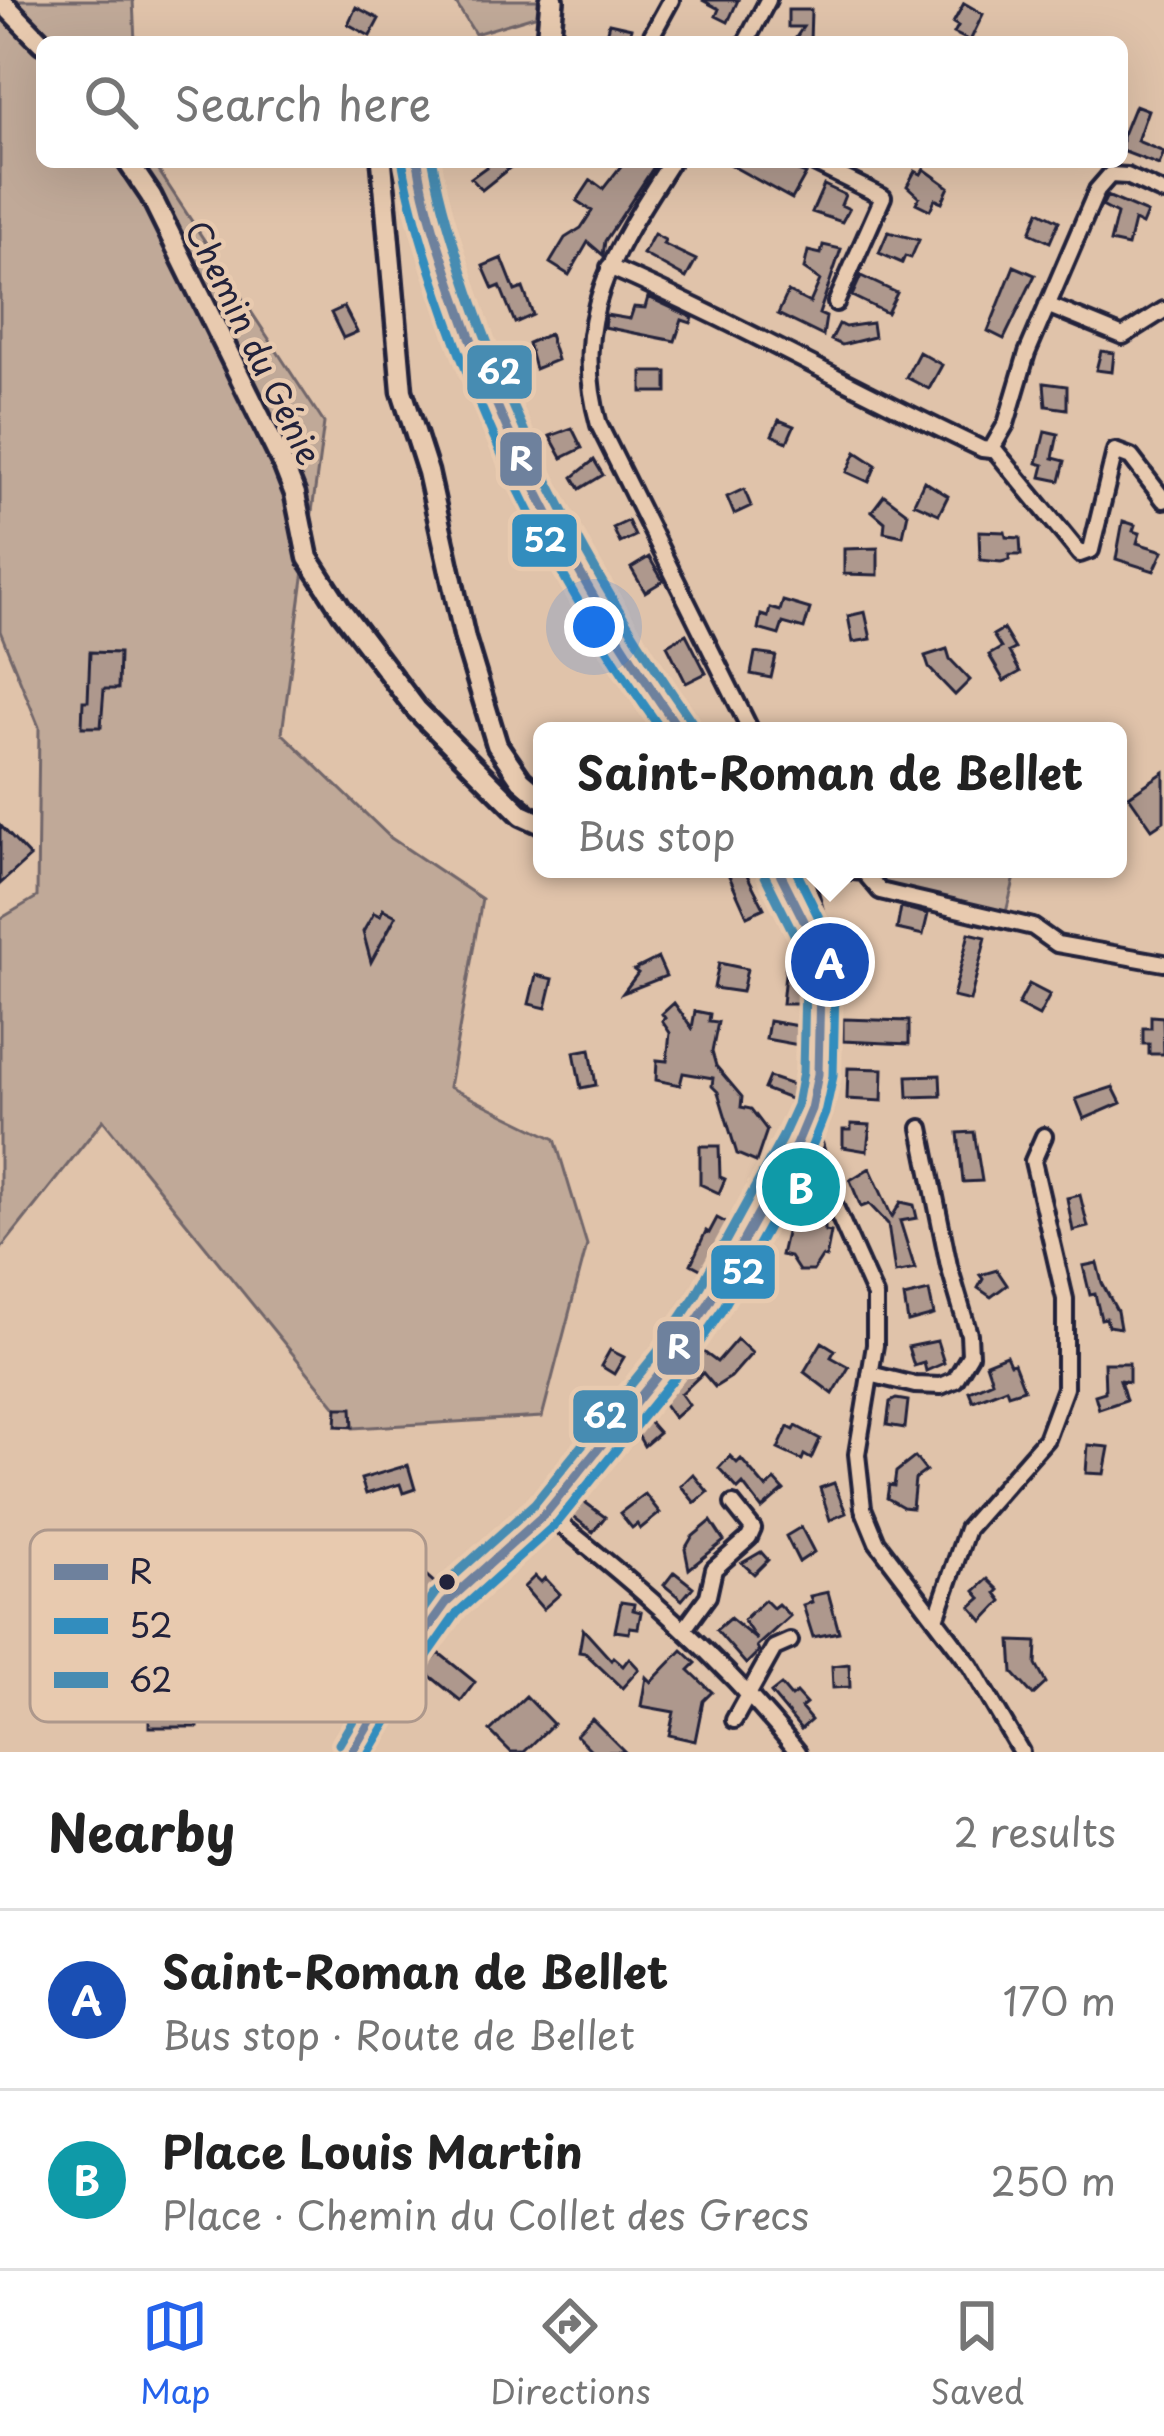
<!DOCTYPE html>
<meta charset="utf-8">
<style>
:root{--surface:#fff;--page:#f6f6f6;--text:#222;--muted:#767676;--line:#e0e0e0;--accent:#2563eb}
body{margin:0;font-family:"Playpen Sans",sans-serif;background:var(--page);color:var(--text)}
.you{position:absolute;left:594px;top:627px;width:42px;height:42px;margin:-30px;border:9px solid #fff;border-radius:50%;background:#1a73e8;box-shadow:0 0 0 18px #1a73e833}
.badge{display:grid;place-items:center;width:78px;height:78px;border-radius:50%;background:var(--accent);color:#fff;font-size:39px;font-weight:700}
.pin{position:absolute;translate:-50% -50%;border:6px solid #fff;box-shadow:0 3px 12px #0006}
.popup{position:absolute;left:533px;top:722px;width:594px;height:156px;box-sizing:border-box;display:grid;place-content:center;border-radius:18px;background:var(--surface);filter:drop-shadow(0 3px 9px #0005);font-size:39px;white-space:nowrap;color:var(--muted)}
.popup b{font-size:45px;color:var(--text)}
.popup::after{content:'';position:absolute;left:50%;top:100%;margin-left:-24px;border:24px solid transparent;border-top-color:var(--surface)}
.list{margin:0;padding:0;list-style:none}
h2{display:flex;justify-content:space-between;align-items:center;height:156px;margin:0;padding:0 48px;font-size:51px}
h2 small{font-size:39px;font-weight:400;color:var(--muted)}
.list li{display:grid;grid-template-columns:78px 1fr auto;gap:36px;align-items:center;box-sizing:border-box;height:180px;padding:0 48px;border-top:3px solid var(--line)}
.list b{display:block;font-size:45px;white-space:nowrap}
.list p{margin:0;font-size:39px;white-space:nowrap;color:var(--muted)}
.list em{font-size:39px;font-style:normal;color:var(--muted)}
.icon{flex:none;width:66px;height:66px;fill:none;stroke:currentColor;stroke-width:2;stroke-linecap:round;stroke-linejoin:round}
.map{position:relative;flex:none;width:1164px;height:1752px;overflow:hidden}
.search{position:absolute;background:var(--surface);box-shadow:0 12px 48px #0002;left:36px;right:36px;top:36px;height:132px;display:flex;align-items:center;gap:30px;box-sizing:border-box;padding:0 42px;border-radius:18px;color:var(--muted);font-size:45px}
.sheet{height:516px;background:var(--surface)}
nav{display:flex;justify-content:space-around;align-items:center;box-sizing:border-box;height:168px;border-top:3px solid var(--line);background:var(--surface);font-size:33px;color:var(--muted)}
nav a{display:grid;justify-items:center;gap:6px}
nav .on{color:var(--accent)}
.map>svg:first-child{display:block}
.green{fill:#c0a998;stroke:#71666a;stroke-width:3}
.building{fill:#ae988d;stroke:#22223b;stroke-width:3}
.lines{fill:none;stroke-linecap:round;stroke-linejoin:round}
.minor-casing{stroke:#22223b;stroke-width:22}
.tertiary-casing{stroke:#22223b;stroke-width:27}
.secondary-casing{stroke:#22223b;stroke-width:30}
.minor{stroke:#e8caaf;stroke-width:14}
.tertiary{stroke:#e8caaf;stroke-width:18}
.secondary{stroke:#e8caaf;stroke-width:21}
.bus-1-casing{stroke:#e8caaf;stroke-width:18}
.bus-2-casing{stroke:#e8caaf;stroke-width:18}
.bus-3-casing{stroke:#e8caaf;stroke-width:18}
.bus-1{stroke:#6e819d;stroke-width:9}
.bus-2{stroke:#328dbe;stroke-width:9}
.bus-3{stroke:#478cb2;stroke-width:9}
.bus-dot{fill:#22223b;stroke:#e8caaf;stroke-width:4.5}
.labels{text-anchor:middle;dominant-baseline:central;stroke-width:9;stroke-linejoin:round;paint-order:stroke}
.street-label{font-size:33px;fill:#22223b;stroke:#e8caaf}
.key{fill:#e8caaf;stroke:#ad988c;stroke-width:3}
.key-label{font-size:33px;fill:#22223b}
.line-badge{stroke:#e8caaf;stroke-width:4.5}
.badge-label{font-size:33px;text-anchor:middle;font-weight:bold;fill:#fff}
</style>
<div class="map">
<svg width="1164" height="1752" viewBox="0 0 1164 1752">
<rect width="100%" height="100%" fill="#e0c3aa"/>
<filter id="ink" filterUnits="userSpaceOnUse"><feTurbulence type="fractalNoise" baseFrequency=".00833" numOctaves="2"/><feDisplacementMap in="SourceGraphic" scale="24" xChannelSelector="R" yChannelSelector="G"/><feConvolveMatrix kernelMatrix="1 2 1 2 8 2 1 2 1" color-interpolation-filters="sRGB"/></filter>
<g filter="url(#ink)">
<path class="green" d="M0,0h133l2,42h-93v120h111l171,261 -42,310 109,105 91,61 -33,188 106,52 32,106 -45,172 -189,11 -250,-308 -103,130v-331l37,-22 2,-170 -39,-96z
M454,0h88l-1,14 -66,20z
M881,869h136l-12,47 -126,-29z"/>
<path class="building" d="M702,0h36l-10,22 -12,-6 3,-7z
M964,3l19,11 -13,27 -16,-8 4,-7 -5,-3z
M356,7l23,12 -9,17 -22,-12z
M788,10h23l-1,32h-17l10,-15h-15z
M609,23l22,5 -3,14h-24z
M1135,105l13,5 -11,31 27,11 -5,13 -37,-14v-14z
M493,162h24l-35,28 -11,-12z
M624,162h33l-52,79 -2,14 -15,-13 -19,33 -19,-12 15,-25 16,-10 11,-17 -15,-10 14,-21 12,9z
M725,162h50l31,12 -14,25z
M924,169l25,18 -7,15 -7,-3 -5,11 -14,-7 3,-6 -12,-11 8,-15 6,3z
M824,185l21,10 -4,10 8,4 -7,13 -30,-10z
M1107,196l40,17 -5,12 -8,-4 -6,25 -18,-4 7,-28 -15,-8z
M1039,211l20,10 -9,21 -20,-9z
M888,232l31,8 -8,18 -6,-2 -3,7 -23,-10z
M654,234l11,6 -2,4 33,16 -10,18 -43,-24z
M823,245l18,4 -22,65 7,3 -3,19 -45,-22 10,-22 22,11 10,-23 -16,-11 4,-18 13,3z
M502,258l13,33 8,-3 10,27 -18,8 -15,-37 -7,3 -10,-23z
M1014,266l21,9 -31,64 -16,-8z
M861,276l36,17 -10,20 -35,-17z
M648,297l45,21 -2,5 -9,-3 -7,21 -71,-14 2,-12 24,4 4,-12 11,1z
M344,307l13,25 -14,6 -12,-25z
M872,323l2,14 -32,8 -11,-5 8,-16 6,3z
M549,334l8,26 -22,9 -7,-26z
M1101,351l13,2 -2,19 -16,-2z
M919,352l23,13 -13,24 -23,-12z
M642,372h25v20h-25z
M1044,383l23,3v23l-21,-3z
M779,420l15,6 -7,16 -15,-7z
M572,428l10,20 -20,10 -12,-22z
M1045,431l13,3 -5,24 12,3 -5,20 -19,-4 3,-12 -7,-2z
M856,452l20,13 -7,17 -22,-10z
M594,460l9,15 -23,14 -7,-12z
M924,481l24,15 -9,18 -25,-11z
M744,489l7,17 -17,8 -7,-17z
M884,495l24,18 -5,23 -19,-4 1,-10 -13,-11z
M628,521l7,15 -15,7 -7,-15z
M1123,521l12,4 -2,6 7,2 -3,10 26,8 -9,20 -38,-12z
M979,531l26,1 1,5 14,1 1,17h-12v5l-8,2 -21,-2z
M878,548v27l-34,-1v-25z
M649,557l14,24 -18,11 -14,-24z
M783,601l27,8 -6,20 -21,-6 -4,12 -21,-6 3,-14 7,2 2,-9 10,3z
M865,612l6,27 -18,3 -5,-26z
M1003,629l12,20 -6,3 11,20 -16,9 -15,-26 12,-7 -8,-13z
M686,634l20,39 -20,10 -19,-38z
M947,649l3,10 20,21 -15,15 -26,-27 -4,-12z
M90,652l29,1 -1,36h-14l-3,38h-19l1,-26h5z
M755,653l21,3 -5,22 -20,-4z
M1164,772v49l-12,8 -23,-33z
M0,825l30,32 -30,27z
M726,869h18l20,39 -17,8z
M901,907l27,7 -5,21 -26,-6z
M383,909l13,7 -25,46 -8,-30 11,-19 6,3z
M839,925l16,3 -5,26 -15,-2z
M969,933l17,4 -16,64 -17,-4z
M658,958l8,18 -43,17 15,-20 -4,-3z
M719,963l28,6 -5,23 -28,-4z
M801,963l2,41h-21l4,-40z
M536,975l17,4 -7,29 -17,-4z
M1029,984l21,11 -11,21 -21,-11z
M674,1003l18,25 3,-17 15,3 -1,7 9,1 -6,30 4,14 26,31 -1,10 10,2 16,21 -11,32 -19,-8 -19,-62 -6,-6 1,-8 -30,-5 -3,12 -24,-5 1,-20 10,1 3,-28 -8,-12 3,-3 -3,-4z
M1151,1016l12,1 1,37h-15v-10h-6v-16h8z
M843,1019l66,2v23l-66,-3z
M769,1021l35,6v19l-38,-7z
M590,1049l6,36 -15,3 -7,-36z
M848,1068l35,1 -1,32 -35,-2z
M940,1075l1,21 -33,1 -1,-21z
M769,1077l30,10 -4,14 -31,-12z
M1113,1087l8,16 -37,16 -8,-20z
M851,1124l19,1 -3,26 -24,-4v-17h8z
M974,1132l8,49 -19,1 -5,-49z
M700,1146h19l1,31 5,2 -6,14 -19,-9z
M870,1168l22,49 9,-15 13,3 3,13 -17,3 15,48 -20,4 -7,-49 -19,-20 -8,3 -11,-27z
M1080,1195l8,32 -15,4 -6,-33z
M779,1206l46,7v18l6,1 -5,26 -4,-1 -9,14h-14l-9,-14 -9,-2 6,-26 -18,-3z
M717,1218l15,8 -24,47 -17,-9 15,-33 3,2z
M1097,1263l5,20 15,28 3,17 -12,-2 -2,-8 -5,1 -6,-25 -5,1 -7,-29z
M997,1270l10,15 -16,12 -13,-9 5,-9 -3,-4z
M929,1291l5,24 -26,7 -4,-25z
M737,1339l15,14 -21,24 -16,10 -12,-14 -22,21 8,11 -15,13 -15,-21 38,-50 20,15z
M937,1341l7,22 -18,8 -2,-8 -10,3 -6,-19z
M822,1342l13,8 -4,7 18,10 -16,27 -29,-22z
M610,1350l14,7 -10,17 -13,-8z
M1006,1355l4,9 4,-1 10,26 -16,5 -2,-6 -33,13 -4,-10 23,-10 -6,-18z
M1104,1363h25v19l-9,-2 6,20 -27,9 -4,-14 10,-3z
M896,1399l12,2 -3,27 -18,-3 3,-23z
M337,1408h15l1,19 -17,-1z
M644,1416l15,17 -15,13 -10,-18z
M796,1426l24,13 -9,20 -7,-4 -2,5 -24,-11 10,-22 6,3z
M1088,1445l21,2 -5,27 -18,-1z
M730,1456l7,7 4,-4 25,29 9,-8 9,10 -22,19 -19,-25 -5,5 -19,-21z
M915,1457l11,14 -11,8 -3,29 -9,-1 -16,-9 2,-13 5,1 2,-14z
M408,1465l7,24 -12,4 -3,-9 -34,10 -5,-15z
M693,1474l15,18 -13,11 -14,-17z
M834,1483l12,30 -16,7 -10,-32z
M645,1494l15,19 -20,16 -3,-5 -5,4 -12,-15z
M582,1500l23,17 -12,15 -22,-17z
M711,1521l13,20 -35,28 -4,-20 7,-12z
M801,1527l13,25 -15,10 -13,-26z
M761,1552l7,8 -14,14 -12,-11z
M399,1566l20,3 20,18 -14,11z
M674,1572l19,15 -11,13 -18,-15z
M535,1576l6,6 4,-4 15,16 -17,15 -19,-22z
M988,1579l11,11 -3,3 6,8 -19,20 -12,-14 10,-9 -6,-7z
M384,1584l25,24 -14,16 -8,-7 -17,12 -15,-14z
M828,1592l11,40 -26,5 -10,-32 9,-3 -2,-6z
M765,1600l8,8 5,-4 12,12 -33,30 2,5 -13,13 -30,-34 14,-12 27,22 -14,-20z
M621,1602l13,2 -1,6 8,2 -3,16 -8,-1 -1,6 -14,-2z
M583,1629l28,31 2,-3 10,9 6,-8 10,11 -17,19 -37,-35 -6,-1z
M1011,1641l26,1 -1,23 10,18 -13,12 -20,-22z
M682,1650l14,13 -7,7 23,22 -9,9 -8,40 -26,-6 5,-23 -33,-6 5,-29 5,5z
M439,1653l36,29 -14,19 -37,-30z
M333,1657l11,10 -3,4 10,16 -11,12 -15,-13 4,-5 -9,-9z
M849,1664l1,23 -17,1 -1,-22z
M781,1685l10,12 5,-4 10,11 -5,4 10,12 -10,9 -30,-36z
M526,1696l27,28 -29,28h-13l-21,-21z
M158,1702h18v7h22v18h-49v-18h9z
M592,1719l33,33h-32l-17,-17z"/>
<g class="lines">
<g class="minor-casing">
<path id="minor" d="M648,42l23,-42
M746,42l22,-42
M671,162c-56,87 -102,156 -72,263l152,306
M812,162l71,35 -47,106
M609,267c127,55 247,123 373,182l9,1 15,-26 21,-71 70,-163 13,-15 17,1 37,17
M1047,305l76,31 41,-26
M994,449l86,105 11,-4 24,-99 16,6 33,43
M803,869l13,50 -6,14
M831,869l33,3 16,19 153,36 24,17 107,19
M804,1128l6,5 13,47 52,116v49l-18,109 6,54 14,34 94,124 50,86
M870,1374l45,11 26,1 14,-6 15,-25 -1,-21 -20,-68 -28,-138
M546,1513c92,72 179,148 252,239
M936,1619l31,-90 79,-90 19,-51v-89l-32,-138 11,-25
M684,1629l24,-33 6,-27 35,-31 4,-9 -20,-25
M734,1720l40,-72 16,-7"/>
</g>
<g class="tertiary-casing">
<path id="tertiary" d="M0,0l42,43
M128,162l23,34 133,270 11,28 13,64 34,53 74,98 106,106 20,9
M382,162l20,229 26,81 37,167 32,106 24,35 21,18"/>
</g>
<g class="secondary-casing">
<path id="secondary" d="M548,42l4,-42
M418,162c5,36 17,71 28,106 51,165 132,324 234,463
M352,1752l59,-100 35,-49 100,-90 125,-154 38,-56 87,-158 15,-36 7,-35 2,-89 -10,-52 -32,-64"/>
</g>
<use href="#minor" class="minor"/>
<use href="#tertiary" class="tertiary"/>
<use href="#secondary" class="secondary"/>
<g class="bus-1-casing">
<path id="bus-1" d="M418,162c7,45 22,89 37,132 52,158 130,301 225,437
M352,1752l59,-100 35,-49 100,-90 125,-154 38,-56 87,-158 15,-36 7,-35 2,-89 -10,-52 -32,-64"/>
</g>
<g class="bus-2-casing">
<path id="bus-2" d="M403,164c8,46 22,90 37,134 52,155 127,299 222,433
M369,1752l55,-92 33,-47 100,-90 126,-156 39,-57 88,-159 15,-38 8,-37 2,-92 -11,-56 -29,-59"/>
</g>
<g class="bus-3-casing">
<path id="bus-3" d="M433,162c8,45 23,89 37,132 52,154 129,295 222,428
M339,1744l59,-100 37,-51 100,-90 124,-153 37,-55 86,-157 15,-33 6,-33 2,-86 -9,-48 -31,-62"/>
</g>
<use href="#bus-1" class="bus-1"/>
<use href="#bus-2" class="bus-2"/>
<use href="#bus-3" class="bus-3"/>
</g>
</g>
<circle class="bus-dot" cx="447" cy="1582" r="10"/>
<g class="labels">
<g class="street-label">
<text transform="translate(255 342) rotate(64)">Chemin du Génie</text>
</g>
</g>
<rect x="30" y="1530" width="396" height="192" rx="18" class="key"/>
<rect x="54" y="1564" width="54" height="16" fill="#6e819d"/>
<rect x="54" y="1618" width="54" height="16" fill="#328dbe"/>
<rect x="54" y="1672" width="54" height="16" fill="#478cb2"/>
<g class="key-label">
<text x="129" y="1584">R</text>
<text x="129" y="1638">52</text>
<text x="129" y="1692">62</text>
</g>
<g class="line-badge">
<rect x="465" y="343" width="69" height="58" rx="12" fill="#478cb2"/>
<rect x="498" y="430" width="46" height="58" rx="12" fill="#6e819d"/>
<rect x="510" y="512" width="69" height="57" rx="12" fill="#328dbe"/>
<rect x="709" y="1243" width="68" height="58" rx="12" fill="#328dbe"/>
<rect x="655" y="1319" width="47" height="58" rx="12" fill="#6e819d"/>
<rect x="571" y="1388" width="69" height="57" rx="12" fill="#478cb2"/>
</g>
<g class="badge-label">
<text x="499" y="384">62</text>
<text x="521" y="471">R</text>
<text x="545" y="552">52</text>
<text x="743" y="1284">52</text>
<text x="679" y="1359">R</text>
<text x="605" y="1428">62</text>
</g>
</svg>
<div class="you"></div>
<div class="pin badge" style="left:830px;top:962px;background:#1a4fb4">A</div>
<div class="popup"><b>Saint-Roman de Bellet</b>Bus stop</div>
<div class="pin badge" style="left:801px;top:1187px;background:#0f9aa8">B</div>
<div class="search"><svg class="icon" aria-label="search" viewBox="0 0 24 24"><circle cx="10" cy="10" r="6"/><path d="M15 15l6 6"/></svg>Search here</div>
</div>
<section class="sheet">
<h2>Nearby<small>2 results</small></h2>
<ul class="list">
<li><span class="badge" style="background:#1a4fb4">A</span><div><b>Saint-Roman de Bellet</b><p>Bus stop · Route de Bellet</p></div><em>170 m</em></li>
<li><span class="badge" style="background:#0f9aa8">B</span><div><b>Place Louis Martin</b><p>Place · Chemin du Collet des Grecs</p></div><em>250 m</em></li>
</ul>
</section>
<nav>
<a class="on"><svg class="icon" aria-label="map" viewBox="0 0 24 24"><path d="M3 6l6-2 6 2 6-2v14l-6 2-6-2-6 2zM9 4v14M15 6v14"/></svg>Map</a>
<a><svg class="icon" aria-label="directions" viewBox="0 0 24 24"><path d="M12 3l9 9-9 9-9-9zM9 14v-3h6M13 9l2 2-2 2"/></svg>Directions</a>
<a><svg class="icon" aria-label="saved" viewBox="0 0 24 24"><path d="M7 4h10v16l-5-4-5 4z"/></svg>Saved</a>
</nav>
